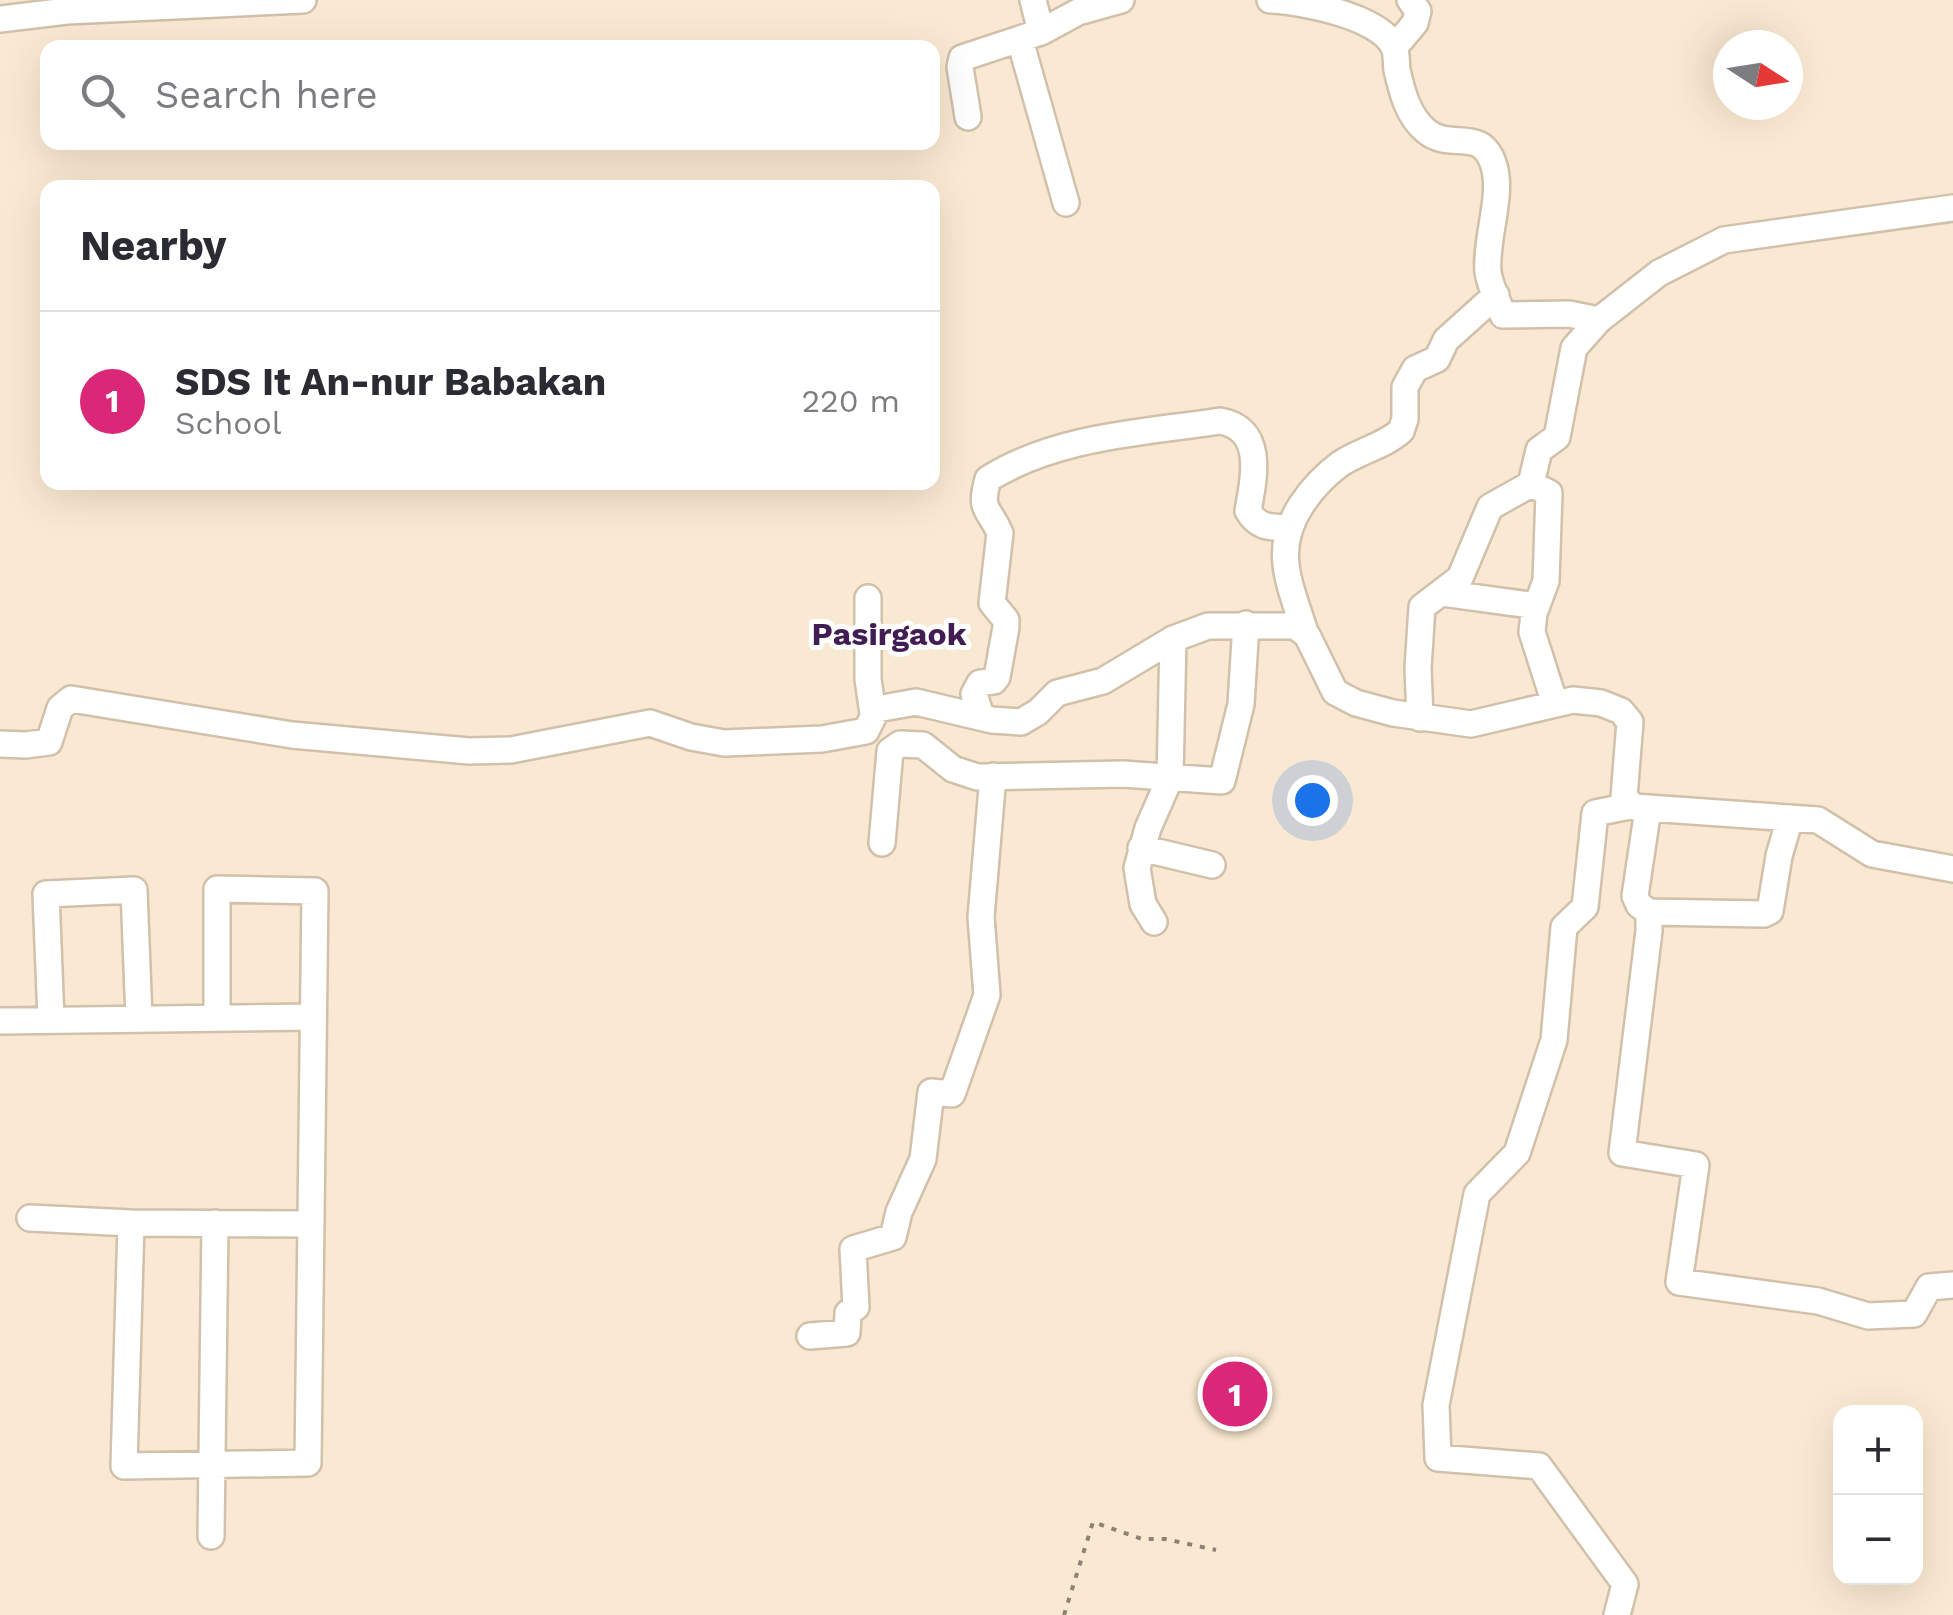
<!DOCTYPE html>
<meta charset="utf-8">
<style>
:root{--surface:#fff;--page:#f7f7f7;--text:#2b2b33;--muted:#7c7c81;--line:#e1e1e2;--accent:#db2777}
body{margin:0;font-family:"Work Sans",sans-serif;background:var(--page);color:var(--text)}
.controls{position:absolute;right:30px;bottom:30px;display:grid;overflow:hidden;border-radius:20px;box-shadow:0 10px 40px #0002}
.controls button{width:90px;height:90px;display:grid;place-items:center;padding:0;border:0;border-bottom:2px solid var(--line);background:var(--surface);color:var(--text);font:50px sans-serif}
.compass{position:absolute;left:1713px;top:30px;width:90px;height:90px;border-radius:50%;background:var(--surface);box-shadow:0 10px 40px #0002;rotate:102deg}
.you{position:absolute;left:1312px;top:800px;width:35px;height:35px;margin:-25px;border:8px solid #fff;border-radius:50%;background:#1a73e8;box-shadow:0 0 0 15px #1a73e833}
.badge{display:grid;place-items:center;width:65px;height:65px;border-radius:50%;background:var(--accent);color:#fff;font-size:32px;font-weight:700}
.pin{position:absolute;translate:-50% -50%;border:5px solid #fff;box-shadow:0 2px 10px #0006}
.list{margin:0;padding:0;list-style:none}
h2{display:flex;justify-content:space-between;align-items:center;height:130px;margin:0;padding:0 40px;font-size:42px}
h2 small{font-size:32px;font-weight:400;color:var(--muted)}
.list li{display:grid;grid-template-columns:65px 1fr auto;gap:30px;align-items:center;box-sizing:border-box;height:180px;padding:0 40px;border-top:2px solid var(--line)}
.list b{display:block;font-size:38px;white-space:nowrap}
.list p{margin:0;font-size:32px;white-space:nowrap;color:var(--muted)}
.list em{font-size:32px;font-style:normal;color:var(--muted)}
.icon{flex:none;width:55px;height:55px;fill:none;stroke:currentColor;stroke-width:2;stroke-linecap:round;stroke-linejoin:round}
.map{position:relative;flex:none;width:1953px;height:1615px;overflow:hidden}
.search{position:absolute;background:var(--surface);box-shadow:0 10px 40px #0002;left:40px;top:40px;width:900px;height:110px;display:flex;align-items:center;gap:25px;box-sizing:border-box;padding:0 35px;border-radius:20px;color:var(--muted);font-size:38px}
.panel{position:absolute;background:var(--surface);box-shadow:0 10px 40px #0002;left:40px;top:180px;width:900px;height:310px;border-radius:20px}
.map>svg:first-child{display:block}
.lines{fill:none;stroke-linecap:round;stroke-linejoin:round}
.minor-casing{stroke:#d1c0aa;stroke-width:30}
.path{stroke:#8c8172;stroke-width:4;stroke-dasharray:5 8;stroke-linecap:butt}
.minor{stroke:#fff;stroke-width:25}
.labels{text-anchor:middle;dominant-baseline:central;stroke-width:10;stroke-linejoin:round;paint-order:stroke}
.quarter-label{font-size:32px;font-weight:bold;fill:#421d53;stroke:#fff}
</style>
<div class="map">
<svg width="1953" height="1615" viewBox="0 0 1953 1615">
<rect width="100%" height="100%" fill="#fae9d2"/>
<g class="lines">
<g class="minor-casing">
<path id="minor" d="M1033,0l8,32
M1270,0c30,1 110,16 124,47 3,7 2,16 3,23 5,22 11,46 29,61 25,21 56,-6 68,35 9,30 -9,74 -6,106 2,14 10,30 15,43l66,-1 30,6
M0,19l67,-8 236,-11
M1020,40l46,163
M1394,48l21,-25 3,-12 -8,-11
M968,117l-8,-50 2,-9 79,-26 37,-20 43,-12
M1531,484l18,9 -3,88 -12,32 -2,19 23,72
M1442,593l95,13
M868,598v81l5,35
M1304,629c-15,-47 -32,-80 -2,-125 10,-15 23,-29 38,-40 19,-13 44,-18 61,-33l4,-12v-32l10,-18 22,-10 9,-19 50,-45
M981,716l-7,-22 6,-11 14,-2 3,-4 9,-50v-7l-14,-17 8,-70c-12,-27 -21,-21 -12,-54 69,-43 154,-46 232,-58 45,8 34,56 28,90 10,17 22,16 40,17
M1420,718l-2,-50 4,-61 38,-29 30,-71 41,-23 8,-34 18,-13 17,-89 25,-28 60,-47 65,-33 229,-32
M0,744l26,1 23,-3 11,-34 11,-9 221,36 177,16 42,-1 139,-27 41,14 33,6 98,-4 44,-8 11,-22 39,-7 76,18 29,2 17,-10 19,-19 46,-12 70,-42 35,-13h87l12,9 28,57 21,11 37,10 78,11 102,-24 28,3 20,8 9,11 -6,75 10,10 184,13 54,34 81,15
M1648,809l-13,87 4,9 10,7v19l-27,222 74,12 -17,117 139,19 50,15 46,-2 15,-27 24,-2
M882,843l8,-92 10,-7 23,1 30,24 24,8 146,-3 99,7 19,-77 5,-80
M1141,848l71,17
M1649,912l115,2 6,-3 9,-55 11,-38
M1154,922l-11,-18 -6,-36 11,-40 22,-50 3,-139
M217,1018v-129l98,2 -7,572 -184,3 7,-243 180,1
M51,1020l-5,-126 88,-4 5,129
M0,1021l313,-4
M30,1218l101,5
M810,1336l37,-3 1,-20 8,-6 -3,-58 40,-12 6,-25 24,-53 8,-67 21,2 35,-99 -6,-78 12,-141
M211,1536l4,-313
M1617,1615l8,-31 -86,-118 -101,-8 -2,-53 41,-211 40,-41 37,-113 10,-113 21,-20 10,-94 35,-7"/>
</g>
<path class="path" d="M1064,1615l29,-93 49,17h23l51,11"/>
<use href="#minor" class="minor"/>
</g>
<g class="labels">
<g class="quarter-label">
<text x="889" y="634">Pasirgaok</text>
</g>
</g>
</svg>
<div class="controls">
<button>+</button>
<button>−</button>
</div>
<svg class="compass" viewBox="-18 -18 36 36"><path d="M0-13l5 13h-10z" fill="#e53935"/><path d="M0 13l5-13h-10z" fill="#7c7c81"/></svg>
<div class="you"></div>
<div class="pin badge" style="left:1235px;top:1394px">1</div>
<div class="search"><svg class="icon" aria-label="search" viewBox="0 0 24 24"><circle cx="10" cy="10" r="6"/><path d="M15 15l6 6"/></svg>Search here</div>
<section class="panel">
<h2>Nearby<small></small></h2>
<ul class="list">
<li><span class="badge">1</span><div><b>SDS It An-nur Babakan</b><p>School</p></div><em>220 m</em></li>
</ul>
</section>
</div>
